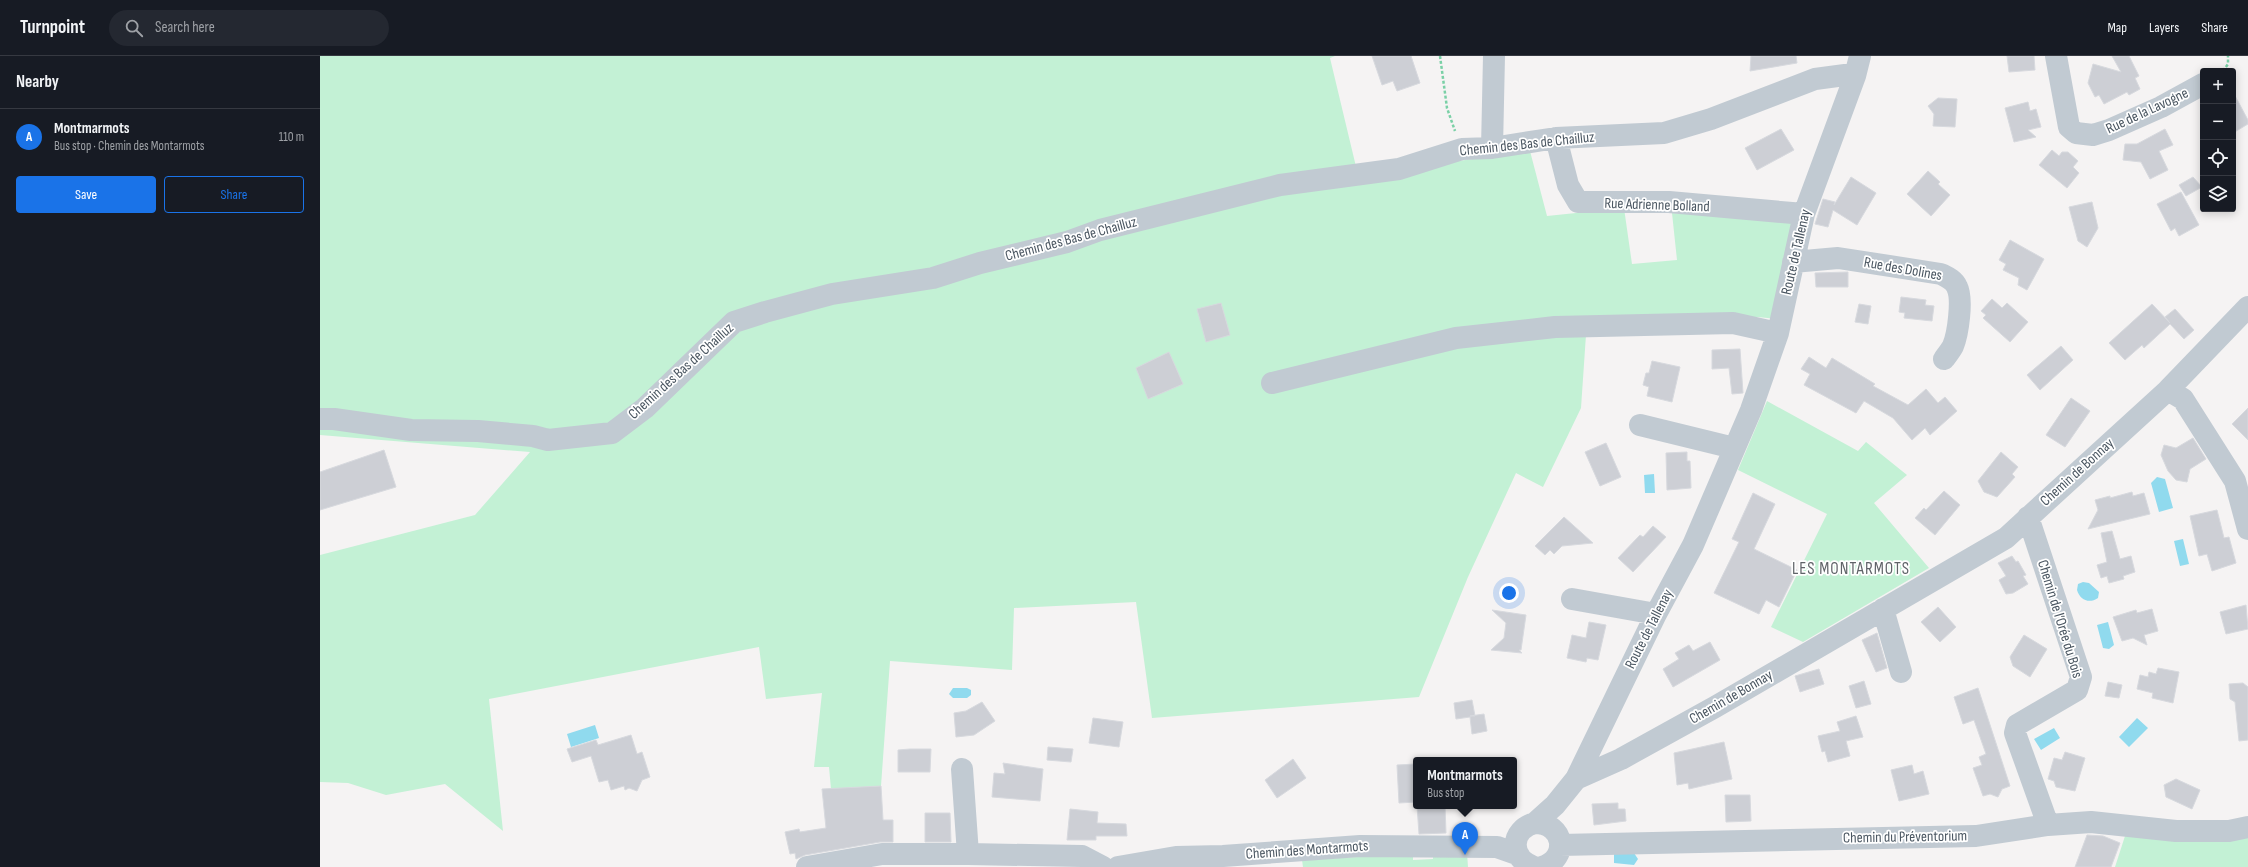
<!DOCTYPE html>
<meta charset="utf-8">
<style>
:root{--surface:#171b24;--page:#242831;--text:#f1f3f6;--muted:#9ea1a6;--line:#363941;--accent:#1a73e8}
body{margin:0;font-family:"Sofia Sans Condensed",sans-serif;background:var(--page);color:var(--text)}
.controls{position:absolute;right:12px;top:12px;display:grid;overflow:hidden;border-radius:4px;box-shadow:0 2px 10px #0003}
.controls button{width:36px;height:36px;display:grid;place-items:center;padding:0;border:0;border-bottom:1px solid var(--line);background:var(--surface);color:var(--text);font:20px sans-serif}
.you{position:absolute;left:1189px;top:537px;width:14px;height:14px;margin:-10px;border:3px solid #fff;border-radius:50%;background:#1a73e8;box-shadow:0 0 0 6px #1a73e833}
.badge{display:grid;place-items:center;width:26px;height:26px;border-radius:50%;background:var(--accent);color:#fff;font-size:13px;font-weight:700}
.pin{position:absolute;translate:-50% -33px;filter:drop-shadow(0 1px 2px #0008)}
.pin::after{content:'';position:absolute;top:21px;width:14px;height:12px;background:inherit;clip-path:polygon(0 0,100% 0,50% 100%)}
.popup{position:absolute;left:1093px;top:701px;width:104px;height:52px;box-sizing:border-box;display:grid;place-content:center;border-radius:4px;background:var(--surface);filter:drop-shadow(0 1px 3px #0005);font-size:13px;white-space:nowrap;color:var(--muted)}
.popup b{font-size:15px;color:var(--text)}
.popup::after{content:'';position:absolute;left:50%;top:100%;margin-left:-8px;border:8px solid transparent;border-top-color:var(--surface)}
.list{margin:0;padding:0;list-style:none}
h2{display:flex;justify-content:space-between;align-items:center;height:52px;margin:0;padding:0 16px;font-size:17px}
h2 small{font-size:13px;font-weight:400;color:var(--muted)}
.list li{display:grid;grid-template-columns:26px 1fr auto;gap:12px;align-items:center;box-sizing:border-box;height:56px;padding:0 16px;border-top:1px solid var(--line)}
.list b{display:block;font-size:15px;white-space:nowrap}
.list p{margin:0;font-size:13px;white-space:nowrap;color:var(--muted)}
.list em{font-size:13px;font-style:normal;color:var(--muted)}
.actions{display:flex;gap:8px;padding:12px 16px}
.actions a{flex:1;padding:9px 0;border:1px solid var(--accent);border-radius:4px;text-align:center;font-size:14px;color:var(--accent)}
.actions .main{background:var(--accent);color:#fff}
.icon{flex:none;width:22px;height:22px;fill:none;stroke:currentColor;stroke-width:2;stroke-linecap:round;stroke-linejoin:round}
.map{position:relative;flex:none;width:1928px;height:811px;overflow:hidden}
header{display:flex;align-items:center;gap:24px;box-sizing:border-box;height:56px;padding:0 20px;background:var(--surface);border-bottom:1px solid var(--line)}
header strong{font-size:19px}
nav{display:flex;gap:22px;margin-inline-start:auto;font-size:14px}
.search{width:280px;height:36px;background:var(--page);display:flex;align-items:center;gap:10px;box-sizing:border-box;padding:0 14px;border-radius:22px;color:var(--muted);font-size:15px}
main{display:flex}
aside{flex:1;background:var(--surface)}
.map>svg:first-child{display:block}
.green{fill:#c3f1d5}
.water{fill:#90daee}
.building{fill:#cdcfd5;stroke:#d7d9de}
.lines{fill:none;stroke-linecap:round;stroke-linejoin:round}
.path{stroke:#7ad0a6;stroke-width:2.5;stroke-dasharray:3 2;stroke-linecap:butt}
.minor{stroke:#c1cad2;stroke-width:22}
.labels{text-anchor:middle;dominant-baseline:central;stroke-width:3.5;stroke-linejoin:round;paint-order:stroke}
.street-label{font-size:15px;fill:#4a5661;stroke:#fff}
.quarter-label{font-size:17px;letter-spacing:1px;fill:#5f6368;stroke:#fff}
</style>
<header>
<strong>Turnpoint</strong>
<div class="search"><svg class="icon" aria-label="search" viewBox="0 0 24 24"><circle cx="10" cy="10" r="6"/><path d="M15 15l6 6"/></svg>Search here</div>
<nav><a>Map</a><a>Layers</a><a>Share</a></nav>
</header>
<main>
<aside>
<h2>Nearby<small></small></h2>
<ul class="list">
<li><span class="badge">A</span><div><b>Montmarmots</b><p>Bus stop · Chemin des Montarmots</p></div><em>110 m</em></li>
</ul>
<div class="actions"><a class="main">Save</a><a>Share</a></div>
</aside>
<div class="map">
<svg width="1928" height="811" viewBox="0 0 1928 811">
<rect width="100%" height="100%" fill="#f5f3f3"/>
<path class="green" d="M0,0h1015l-5,2 28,117 172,-24 17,65 77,-8 8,56 45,-4 -5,-47 120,8 -15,98 -19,-2 -171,3 -6,88 -38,79 -27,-14 -48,104 -49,120 -267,21 -16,-116 -122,6 -2,62 -122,-9 -9,125 -50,3 -2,-22h-15l8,-74 -56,6 -7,-52 -270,52 14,132 -58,-47 -59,11 -38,-12 -28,-1v-227l155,-40 55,-63 -210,-17z
M1447,345l91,50 8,-9 41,33 -33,28 55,65 -126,74 -32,-15 56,-113 -89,-44z
M1928,766v45h-133l10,-31z
M1147,797l1,14h-165l-1,-7 111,-6v6l20,-1v-4z"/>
<path class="water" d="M1334,418l1,19h-10l-1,-18z
M1837,421l8,2 8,29 -14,4 -8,-29z
M1863,483l6,25 -9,2 -6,-25z
M1763,526l6,1 10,9 -1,6c-9,6 -18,2 -21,-8l1,-6z
M1788,566l6,23 -5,4 -6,-1 -6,-23z
M633,632h14l4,2v5l-4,3h-14l-4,-4z
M1817,662l11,10 -19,19 -10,-10z
M275,669l4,13 -28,9 -4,-13z
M1734,672l6,10 -19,12 -7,-11z
M1294,797h20l4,6 -4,6 -20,-2z"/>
<path class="building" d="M1052,0h39l9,27 -23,8 -4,-10 -11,4z
M1431,0h45l1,7 -47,8z
M1687,0h27l1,14 -26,2z
M1792,0h17l10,20 -4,2 5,11 -11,6 -2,-3 -23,12 -5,-9 -4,2 -7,-14 5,-19 28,8z
M1913,36l15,28v4l-15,9z
M1618,42l19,1 -2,28 -22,-1 1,-12 -6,-8z
M1708,46l2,9 6,-2 5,18 -13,3 8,7 -22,5 -9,-34z
M1461,73l13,21 -37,20 -12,-22z
M1845,73l8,16 -14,6 9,19 -18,9 -9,-17 -18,-2 2,-16h12z
M1732,94l7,6 3,-4h6l10,9 -5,6 6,6 -12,15 -28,-23z
M1608,115l12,11 -2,2 12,11 -19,21 -24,-22z
M1531,121l25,16 -19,32 -24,-15 -5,17 -13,-3 8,-25 12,3 -1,3z
M1873,121l9,10 -16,9 -7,-11z
M1861,136l18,33 -20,11 -4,-8 -4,3 -14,-27z
M1772,146l6,26 -11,19 -9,-6 -9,-34z
M1690,184l34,19 -17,31 -9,-5 1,-7 -16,-8 3,-6 -7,-4z
M1528,216v15h-32l-1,-14z
M1581,241l25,3 -1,5 9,1 -2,15 -28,-3 1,-5 -6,-1z
M1672,243l10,9 5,-5 21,19 -18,20 -27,-24 3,-3 -5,-4z
M901,247l9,32 -24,7 -9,-33z
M1539,248l12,2 -3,18 -13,-2z
M1832,248l18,19 -5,-6 10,-8 19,21 -10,9 -14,-15 -26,24 -2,-3 -17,15 -16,-17z
M1741,290l12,14 -33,30 -13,-15z
M1420,293l3,44 -11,1 -3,-26 -17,1v-19z
M849,296l14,32 -35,15 -12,-31z
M1489,301l17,11 6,-10 43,26 -2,2 35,19 18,-16 12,14 7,-6 12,14 -27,24 -5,-7 -13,12 -19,-22 -29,-17 -8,12 -52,-28 6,-11 -9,-5z
M1332,305l28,6 -8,35 -25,-6 2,-9 -6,-2 3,-12h3z
M1751,342l19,13 -25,36 -19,-12z
M1928,352v32l-16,-16z
M1873,382l13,21 -16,10 -3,13 -11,-2 -8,-9 -7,-16 3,-10 12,3z
M1286,387l15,34 -21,9 -15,-34z
M64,394l12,37 -76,23v-38z
M1367,396v9h3l1,27 -24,2 -1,-37z
M1681,396l17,15 -6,7 3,3 -18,20 -13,-5 -6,-11z
M1624,435l16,14 -25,30 -20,-17 9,-10 2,2z
M1812,436l1,4 11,-3 6,21 -62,15 10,-19 -3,-10 15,-4v2z
M1433,437l22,11 -21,45 43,21 -18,37 -13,-7 -7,14 -45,-21 25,-51 -7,-3z
M1897,454l7,28 5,-1 7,26 -24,8 -5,-17 -8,2 -9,-40z
M1244,461l29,26 -31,3 -8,8 -4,-4 -5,5 -10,-9z
M1333,470l13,11 -33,35 -15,-14 22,-23 3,2z
M1792,475l8,28 11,-3 4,16 -12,4 1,3 -15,4 -2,-7 -6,2 -4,-13 10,-3 -6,-29z
M1692,500l4,6 2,-1 8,14 -3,1 5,8 -15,9 -7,1 -7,-14 7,-4 -8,-13z
M1926,549l2,24 -22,5 -6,-22z
M1618,551l18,20 -16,15 -19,-20z
M1832,553l6,22 -14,4 3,10 -14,-7 -11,3 -9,-24 23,-7 1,3z
M1172,554l34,5 -5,35h-2l3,3 -31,-3 13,-12 2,-15z
M1269,566l17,3 -8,35 -11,-2 -1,4 -19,-4 5,-23 14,3z
M1557,577l10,35 -11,4 -14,-32z
M1704,579l23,14 -17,28 -17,-11 -3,-9z
M1390,586l10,18 -47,27 -10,-18 16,-10 -4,-6 14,-8 4,6z
M1838,612l21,4 -6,31 -21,-5 1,-5 -16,-4 3,-14 8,2 1,-5 7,2z
M1499,613l5,15 -24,8 -5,-16z
M1544,625l7,23 -15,4 -7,-22z
M1788,626l14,3 -3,13 -14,-2z
M1923,627l5,4v53l-9,1 -4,-39 -5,-3 -1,-15z
M1658,632l32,98 -8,3 -4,8 -8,-3 -7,2 -10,-28 9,-3 -3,-8 7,-3 -12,-34 -11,4 -9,-27z
M1152,644l3,16h-5l14,-2 3,17 -15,3 -2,-17 -14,2 -2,-16z
M662,646l13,19 -21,14 -18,2 -2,-24 12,-2z
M1536,660l7,21 -17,4 4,15 -22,6 -3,-11 -3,1 -4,-16 22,-5 -3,-9z
M773,662l30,4 -4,25 -30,-4z
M311,679l6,19 5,-2 8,25 -8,3 -5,11 -8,-3 -4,2 -1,-4 -13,4 -3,-10 -9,2 -8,-26 -19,6 -5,-13 29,-9 2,5z
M1404,686l8,37 -43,10 -1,-6 -11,2 -3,-32z
M728,691l25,2 -2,13 -24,-2z
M590,693h21l-1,23h-32v-22z
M1745,696l20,6 -10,33 -19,-4 -2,-6 -6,-2 6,-21 8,2z
M973,703l13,19 -29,20 -12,-18z
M683,707l40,6 -3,32 -48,-4 2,-24 11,1z
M1096,708v38l-17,1 -2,-38z
M1592,709l2,9 9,-3 6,23 -30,7 -8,-31z
M1856,723l24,11 -8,19 -26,-12 -2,-12z
M561,730l2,34h10v22h-13l-75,13 -9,4 -1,-6 -5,1 -5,-22 14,-3 1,3 26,-4 -4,-39z
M1405,739h25l1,26 -25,1z
M1298,747v6h7l1,12 -32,4 -2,-21z
M1097,750h28l1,27 -27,1z
M750,753l28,3 -1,11 29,1 1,12h-31v4h-29z
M605,757h25l1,29h-26z
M1767,779l16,1 17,7 -9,24h-36z"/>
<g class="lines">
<path class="path" d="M1120,0l7,52 8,23
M1903,15l5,-7v-8"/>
<path class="minor" d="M1736,0l13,71 7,6 17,2 16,-5 52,-23 42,-23
M1236,82l12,47 10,17h91l135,12
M1172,92l2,-92
M1473,206l45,-4 103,16c6,3 13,6 16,13 6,12 1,47 -4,59 -2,4 -6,9 -9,13
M952,327l184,-45 99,-11 178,-4 45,10
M1848,334l15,9 52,82 13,48
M0,363h14l77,11 67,1 55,5 15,4 64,-7 33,-25 89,-86 31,-10 67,-18 101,-16 47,-15 87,-21 33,-12 180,-45 119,-16 63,-20 30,-1 64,-10 108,-5 47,-14 104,-40 30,-4 10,1
M1320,369l94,23
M1708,461l53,160 -4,13 -60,35 -2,8 33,92
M1252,543l84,15
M1563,553l18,63
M642,713l6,85
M1256,723l45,-20 94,-52 291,-169 162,-148 80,-83
M1215,767l20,-18 21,-26 80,-165 37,-69 58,-135 27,-77 26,-119 51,-138 5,-20
M1240,789l416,-9 72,-11 43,-3 85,9h53l19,-4
M487,811l75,-13h86l114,2 21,11
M798,811l58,-10 47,-1 137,-10 137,1 20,7
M1214,811c-25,-9 -24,-37 1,-44 29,0 35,35 7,44"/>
</g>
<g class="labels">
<g class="street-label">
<text transform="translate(1827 55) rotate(-25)">Rue de la Lavogne</text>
<text transform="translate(1207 88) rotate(-6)">Chemin des Bas de Chailluz</text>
<text transform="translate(1337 149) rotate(2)">Rue Adrienne Bolland</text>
<text transform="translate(751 183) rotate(-15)">Chemin des Bas de Chailluz</text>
<text transform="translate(1476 196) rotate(-77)">Route de Tallenay</text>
<text transform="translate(1583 213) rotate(10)">Rue des Dolines</text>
<text transform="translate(361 315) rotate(-42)">Chemin des Bas de Chailluz</text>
<text transform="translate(1757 416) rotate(-42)">Chemin de Bonnay</text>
<text transform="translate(1740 563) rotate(73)">Chemin de l’Orée du Bois</text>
<text transform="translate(1329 573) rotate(-63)">Route de Tallenay</text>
<text transform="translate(1411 641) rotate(-30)">Chemin de Bonnay</text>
<text transform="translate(1585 781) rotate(-1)">Chemin du Préventorium</text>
<text transform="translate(987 794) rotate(-4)">Chemin des Montarmots</text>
</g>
<g class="quarter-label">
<text x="1531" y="513">LES MONTARMOTS</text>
</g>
</g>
</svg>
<div class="controls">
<button>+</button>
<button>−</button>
<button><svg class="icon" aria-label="locate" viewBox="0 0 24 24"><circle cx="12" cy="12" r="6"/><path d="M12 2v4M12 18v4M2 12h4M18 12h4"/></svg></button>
<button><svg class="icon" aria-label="layers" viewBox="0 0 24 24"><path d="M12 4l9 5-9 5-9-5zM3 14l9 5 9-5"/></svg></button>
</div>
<div class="you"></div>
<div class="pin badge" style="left:1145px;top:799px">A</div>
<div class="popup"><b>Montmarmots</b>Bus stop</div>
</div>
</main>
